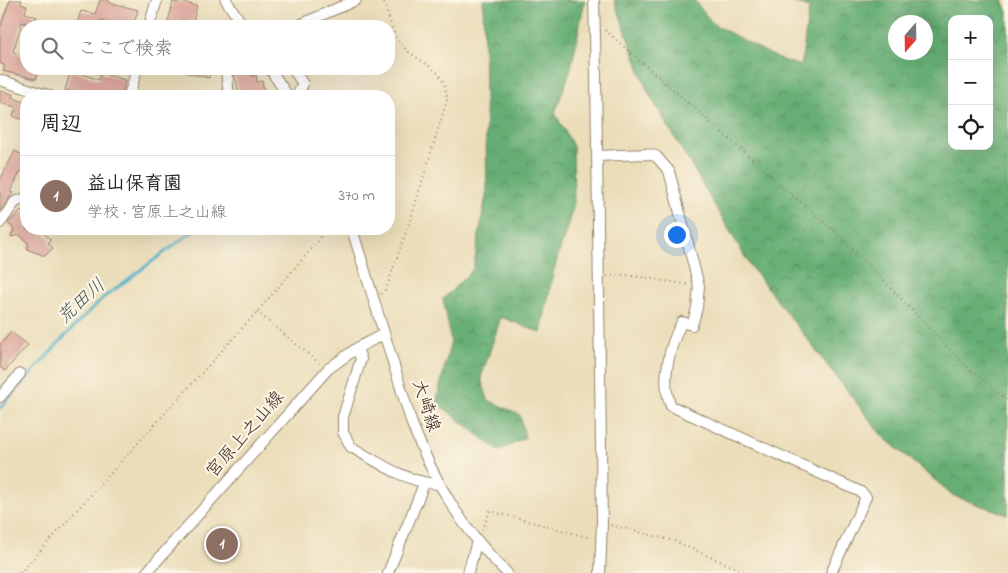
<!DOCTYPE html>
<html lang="ja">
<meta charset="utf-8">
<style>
:root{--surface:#fff;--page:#f6f6f6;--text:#202124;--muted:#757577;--line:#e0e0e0;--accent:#c8321e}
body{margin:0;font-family:"Indie Flower","Klee One",sans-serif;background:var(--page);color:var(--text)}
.controls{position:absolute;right:15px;top:15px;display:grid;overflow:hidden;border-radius:10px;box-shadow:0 5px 20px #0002}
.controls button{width:45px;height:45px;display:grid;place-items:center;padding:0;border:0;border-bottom:1px solid var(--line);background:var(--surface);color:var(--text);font:25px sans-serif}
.compass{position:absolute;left:888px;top:15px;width:45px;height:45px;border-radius:50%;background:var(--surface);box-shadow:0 5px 20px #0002;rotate:200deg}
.you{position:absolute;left:676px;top:234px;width:18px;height:18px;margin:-12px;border:4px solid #fff;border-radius:50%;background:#1a73e8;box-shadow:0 0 0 8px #1a73e833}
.badge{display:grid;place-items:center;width:32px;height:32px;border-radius:50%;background:var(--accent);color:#fff;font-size:16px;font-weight:700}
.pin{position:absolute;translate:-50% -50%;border:2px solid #fff;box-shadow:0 1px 5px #0006}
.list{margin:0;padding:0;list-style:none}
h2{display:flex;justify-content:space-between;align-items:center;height:65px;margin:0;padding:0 20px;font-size:21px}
h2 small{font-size:16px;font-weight:400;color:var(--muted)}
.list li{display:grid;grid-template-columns:32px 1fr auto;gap:15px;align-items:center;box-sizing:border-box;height:80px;padding:0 20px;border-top:1px solid var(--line)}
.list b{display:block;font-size:19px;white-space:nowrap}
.list p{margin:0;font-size:16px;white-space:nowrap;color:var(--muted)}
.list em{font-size:16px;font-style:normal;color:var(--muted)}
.icon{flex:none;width:28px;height:28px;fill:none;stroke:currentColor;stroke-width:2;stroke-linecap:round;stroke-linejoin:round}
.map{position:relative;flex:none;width:1008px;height:573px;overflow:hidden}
.search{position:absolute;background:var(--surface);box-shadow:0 5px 20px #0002;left:20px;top:20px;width:375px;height:55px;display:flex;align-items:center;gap:12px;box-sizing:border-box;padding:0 18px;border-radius:20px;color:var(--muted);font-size:19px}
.panel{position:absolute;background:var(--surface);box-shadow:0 5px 20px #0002;left:20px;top:90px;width:375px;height:145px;border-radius:20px}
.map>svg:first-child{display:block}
.forest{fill:url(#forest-crowns);stroke:#506c49;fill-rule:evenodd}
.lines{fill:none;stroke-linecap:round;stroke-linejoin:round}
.stream{stroke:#46aec5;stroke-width:3}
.building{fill:#dba198}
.minor-casing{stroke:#93846c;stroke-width:12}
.path{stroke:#93846c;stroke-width:2;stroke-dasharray:1 4;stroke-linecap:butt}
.minor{stroke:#fff;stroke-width:10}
.minor-bridge-casing{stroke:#93846c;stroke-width:12;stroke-linecap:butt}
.minor-bridge{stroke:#fff;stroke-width:10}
.labels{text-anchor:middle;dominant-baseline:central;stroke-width:4.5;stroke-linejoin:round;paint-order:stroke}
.street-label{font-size:18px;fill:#3b2a1e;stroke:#fcf5e5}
.water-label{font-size:19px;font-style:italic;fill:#3f5858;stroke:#fcf5e5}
</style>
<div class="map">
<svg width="1008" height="573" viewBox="0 0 1008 573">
<defs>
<pattern id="forest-crowns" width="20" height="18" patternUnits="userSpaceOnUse" patternTransform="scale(1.25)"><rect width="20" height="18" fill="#66ae74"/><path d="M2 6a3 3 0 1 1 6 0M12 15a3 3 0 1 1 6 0" fill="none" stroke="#558e5f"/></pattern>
</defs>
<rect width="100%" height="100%" fill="#fcf5e5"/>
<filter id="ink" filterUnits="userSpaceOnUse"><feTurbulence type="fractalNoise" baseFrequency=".02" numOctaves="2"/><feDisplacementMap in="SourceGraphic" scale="10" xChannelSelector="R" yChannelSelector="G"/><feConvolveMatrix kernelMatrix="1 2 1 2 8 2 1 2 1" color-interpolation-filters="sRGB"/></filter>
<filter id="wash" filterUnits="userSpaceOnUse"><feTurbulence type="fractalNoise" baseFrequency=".0096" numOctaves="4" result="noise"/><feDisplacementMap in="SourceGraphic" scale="20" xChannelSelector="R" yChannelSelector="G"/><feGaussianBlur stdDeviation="1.12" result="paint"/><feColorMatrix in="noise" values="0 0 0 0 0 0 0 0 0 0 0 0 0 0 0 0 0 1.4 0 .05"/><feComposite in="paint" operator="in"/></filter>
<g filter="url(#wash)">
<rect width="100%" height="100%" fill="#ebddb9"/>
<path class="forest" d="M483,0h102l-14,68 -16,45 18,33 1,58 -21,69 -12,60 -40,-16 -20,61 7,22 32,15 5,23 -26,13 -63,-49 15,-61 -8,-42 30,-30 14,-79z
M614,0h80l19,24 66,35 22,7 8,-58 -22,-8h216l5,12v503l-54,-19 -71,-59 -132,-170 -103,-175zM952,19h37v127h-37zM896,22h30v30h-30z"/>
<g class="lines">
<path class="stream" d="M0,408l66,-73 37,-37 93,-69"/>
</g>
<g id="blocks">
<path class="building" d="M10,0h12l-1,4 6,2 -2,7 12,4 -3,9 -12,-4 -9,30 13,4v13h13l-3,10 -33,-8 2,-5 -5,-3v-35z
M100,0h9l-1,2 30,8 -5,16 -32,-6 -3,6h-22l5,-15 14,3z
M178,1l19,5 -4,15 -13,-1 -1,6h-12l6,-24 5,1z
M185,69h26l-2,9 -25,-6z
M233,69h18l1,7 4,-1 1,7 5,-1 3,15h-20l1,-4 -7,1z
M71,70l28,10 2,-7 24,7 -3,16h-14l-18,-5 -2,5h-3l-20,-6z
M0,91l13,3 -1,3 14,6v18l-13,-5 3,-9 -16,-4z
M15,151l11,6v12l-3,-2 -13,25 3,1 -13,18v-31z
M21,211l5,5v13h13l12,11 -3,3 5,5 -8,8 -18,-7 2,-5 -9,-9 -9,2 3,-8 -6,-6z
M11,332l17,13 -23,26 -5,-4v-22z"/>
</g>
</g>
<g filter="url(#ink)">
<use href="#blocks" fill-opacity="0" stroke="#93846c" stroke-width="1"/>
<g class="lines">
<g class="minor-casing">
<path id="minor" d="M226,0l17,26
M149,26l8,-26
M297,26l59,-26
M226,69l3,27
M270,69l18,27
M293,69l10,15 -6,12
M596,74l6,449 -2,50
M0,80l50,16
M129,96l8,-27
M597,156l50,-2 9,2 13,15 30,115 -2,22 -5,17 -10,-3c-12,22 -22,59 -11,84l190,86 5,5 -35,76
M0,223l15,-21 11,-4
M352,229l60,195c23,59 50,105 95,149
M357,348l4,11 -18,58v15l8,15c27,15 56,36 87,37
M0,397l20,-23
M146,573l182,-204 29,-21 27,-14
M388,573l36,-89
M468,573l9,-32"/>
</g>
<path class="path" d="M571,0l14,12
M605,30l238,209 123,127 42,35
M607,276l20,-1 63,10
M381,294l5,-5 25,-71 36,-118c-1,-36 -28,-34 -47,-57 -8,-10 -12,-30 -17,-43
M257,312l62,51
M611,525l63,16 73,32
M482,530l8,-19 101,27
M20,573l237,-261 62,-72 3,-11"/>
<use href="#minor" class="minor"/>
<g class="minor-bridge-casing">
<path id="minor-bridge" d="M594,0l2,74"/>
</g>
<use href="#minor-bridge" class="minor-bridge"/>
</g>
</g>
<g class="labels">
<g class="street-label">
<text transform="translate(425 406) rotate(72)">大崎線</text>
<text transform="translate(246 435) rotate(-49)">宮原上之山線</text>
</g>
<g class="water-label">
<text transform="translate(82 302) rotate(-42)">荒田川</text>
</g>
</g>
</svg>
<div class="controls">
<button>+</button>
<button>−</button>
<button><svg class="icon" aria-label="locate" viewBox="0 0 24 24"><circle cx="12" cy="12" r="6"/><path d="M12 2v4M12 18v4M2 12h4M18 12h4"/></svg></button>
</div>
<svg class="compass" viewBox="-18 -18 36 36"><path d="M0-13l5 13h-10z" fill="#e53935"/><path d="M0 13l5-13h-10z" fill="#757577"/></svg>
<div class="you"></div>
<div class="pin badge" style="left:222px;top:544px;background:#8d6e63">1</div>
<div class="search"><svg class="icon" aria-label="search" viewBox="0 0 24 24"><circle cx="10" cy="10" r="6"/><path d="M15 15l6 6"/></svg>ここで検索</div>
<section class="panel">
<h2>周辺<small></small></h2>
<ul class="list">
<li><span class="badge" style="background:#8d6e63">1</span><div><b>益山保育園</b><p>学校 · 宮原上之山線</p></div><em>370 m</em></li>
</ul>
</section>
</div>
